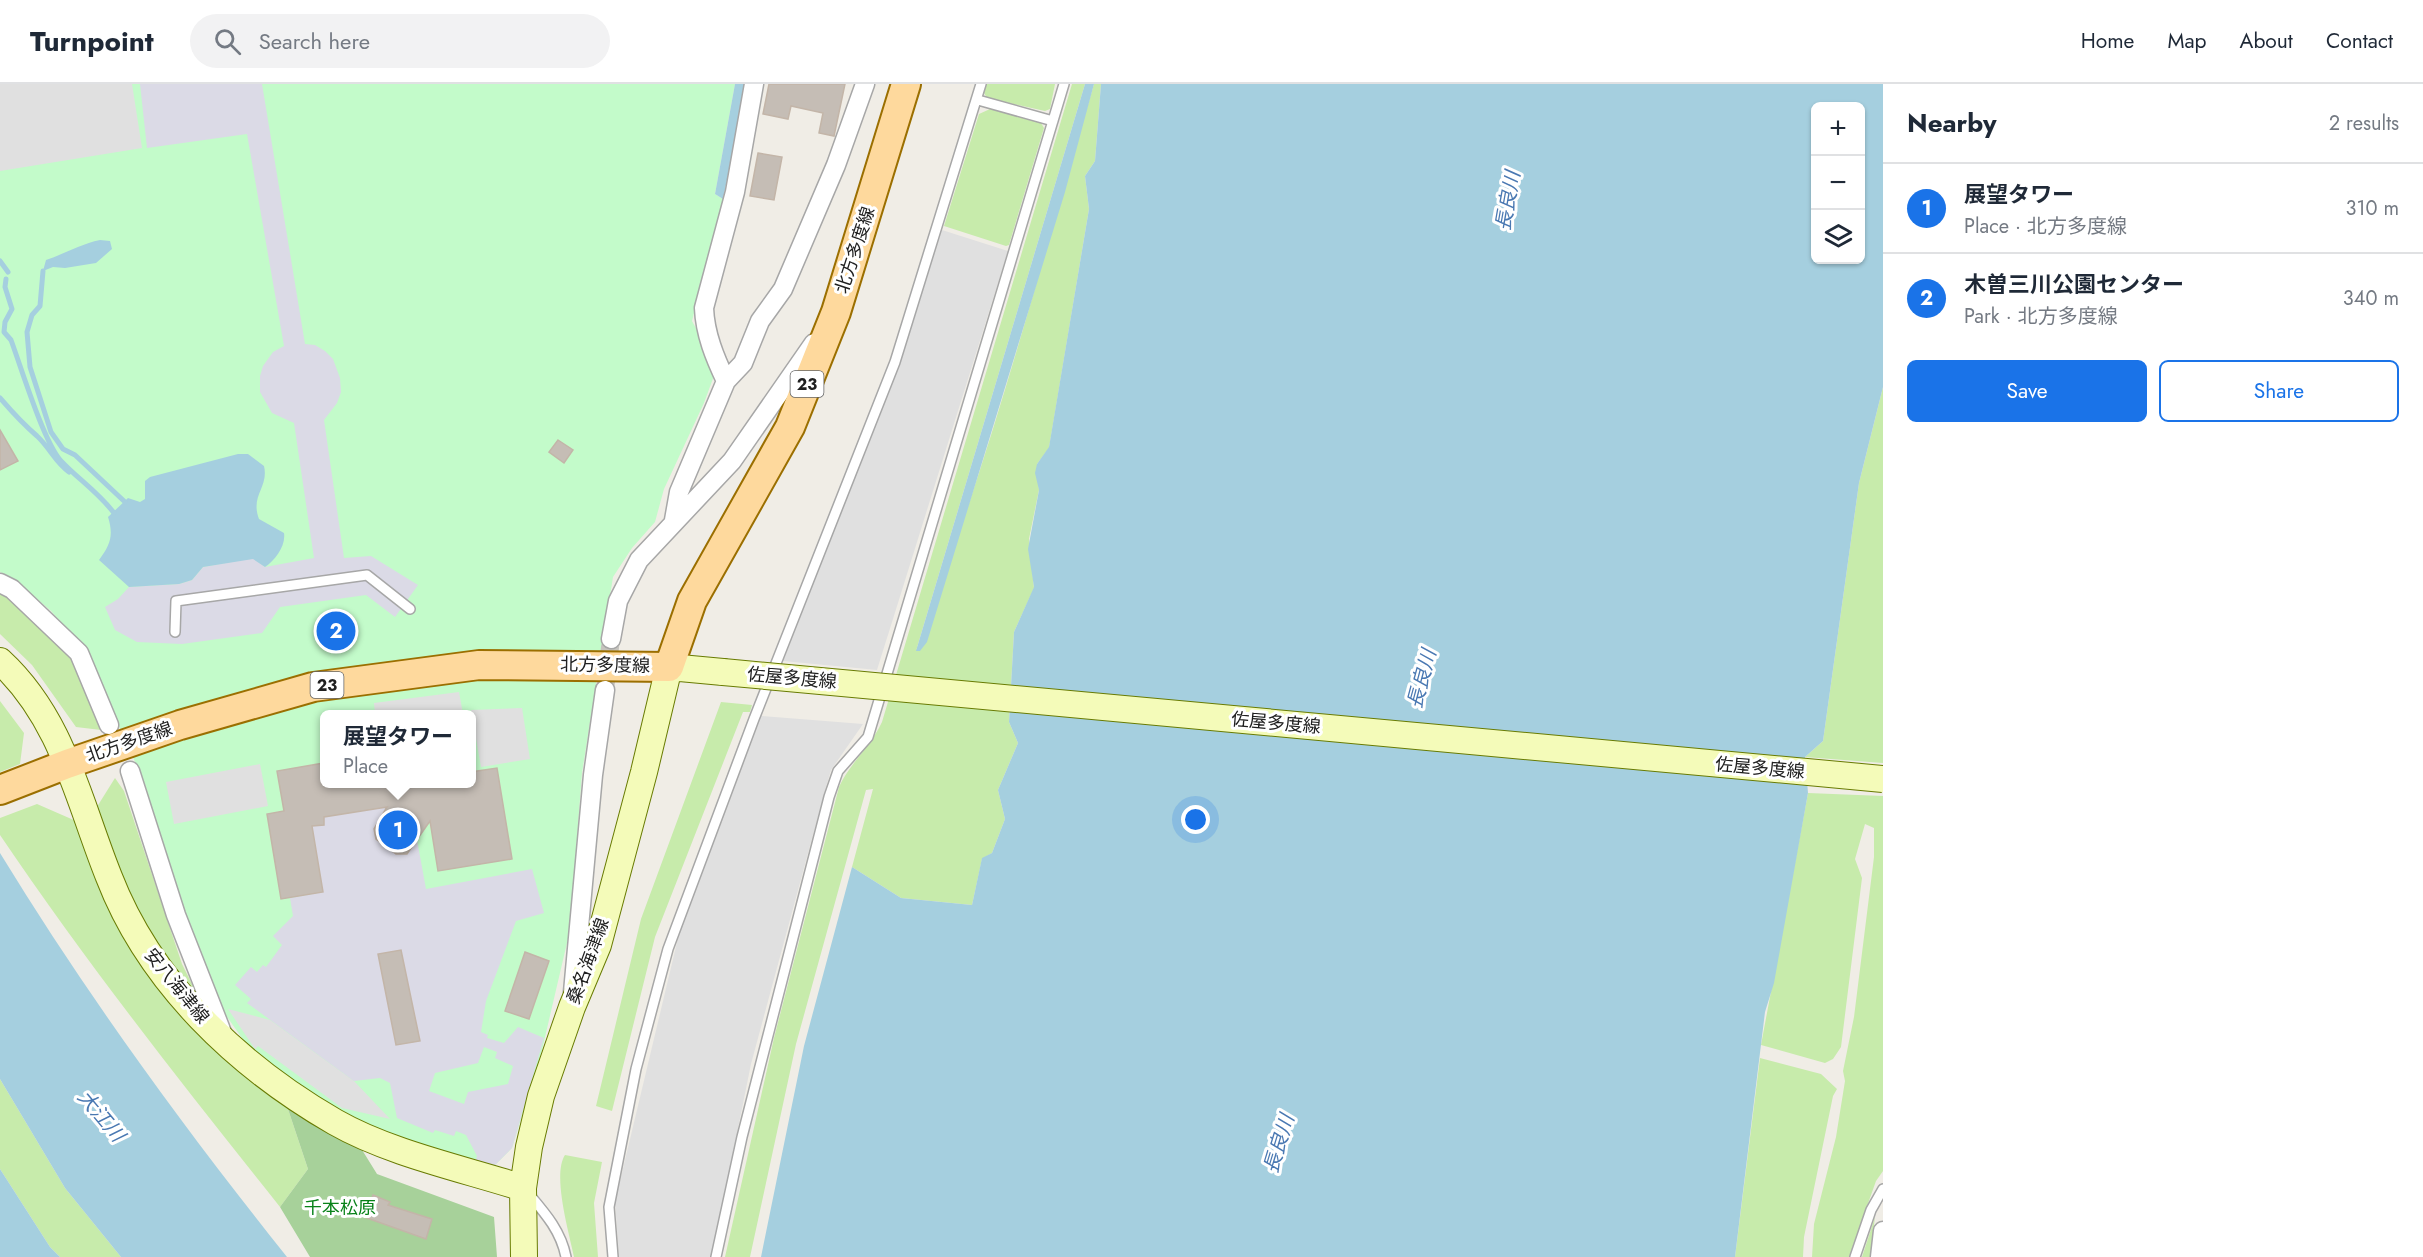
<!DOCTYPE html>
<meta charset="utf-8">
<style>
:root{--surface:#fff;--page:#f2f2f3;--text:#1f2937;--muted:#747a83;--line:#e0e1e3;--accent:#1a73e8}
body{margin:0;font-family:Jost,"Noto Sans JP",sans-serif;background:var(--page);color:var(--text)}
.controls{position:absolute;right:18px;top:18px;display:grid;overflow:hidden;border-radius:9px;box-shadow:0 2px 4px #0004}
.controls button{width:54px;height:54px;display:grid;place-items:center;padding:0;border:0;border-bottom:2px solid var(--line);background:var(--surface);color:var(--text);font:30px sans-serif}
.you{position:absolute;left:1196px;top:736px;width:21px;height:21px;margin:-15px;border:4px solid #fff;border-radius:50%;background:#1a73e8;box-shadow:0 0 0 9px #1a73e833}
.badge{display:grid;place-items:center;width:39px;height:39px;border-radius:50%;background:var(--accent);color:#fff;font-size:20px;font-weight:700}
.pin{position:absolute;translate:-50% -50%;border:3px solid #fff;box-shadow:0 2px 6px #0006}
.popup{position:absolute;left:320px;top:626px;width:156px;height:78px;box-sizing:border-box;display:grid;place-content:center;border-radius:9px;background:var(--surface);filter:drop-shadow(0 2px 4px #0005);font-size:20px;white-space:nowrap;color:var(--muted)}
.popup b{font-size:22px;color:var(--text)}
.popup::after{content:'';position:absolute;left:50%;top:100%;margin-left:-12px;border:12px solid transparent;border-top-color:var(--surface)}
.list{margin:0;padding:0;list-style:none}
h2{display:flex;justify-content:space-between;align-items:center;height:78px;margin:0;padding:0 24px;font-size:26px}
h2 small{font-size:20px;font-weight:400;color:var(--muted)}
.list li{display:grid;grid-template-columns:39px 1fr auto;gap:18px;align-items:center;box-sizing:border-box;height:90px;padding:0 24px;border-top:2px solid var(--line)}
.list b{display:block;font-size:22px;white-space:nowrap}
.list p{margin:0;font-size:20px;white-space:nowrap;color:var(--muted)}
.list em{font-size:20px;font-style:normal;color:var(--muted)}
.actions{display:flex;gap:12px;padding:18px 24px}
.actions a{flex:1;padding:14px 0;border:2px solid var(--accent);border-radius:9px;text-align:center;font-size:21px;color:var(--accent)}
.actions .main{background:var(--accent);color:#fff}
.icon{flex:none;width:33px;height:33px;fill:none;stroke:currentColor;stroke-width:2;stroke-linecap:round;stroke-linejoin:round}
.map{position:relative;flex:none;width:1883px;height:1173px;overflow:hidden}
header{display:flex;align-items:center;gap:36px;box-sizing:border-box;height:84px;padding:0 30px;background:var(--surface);border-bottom:2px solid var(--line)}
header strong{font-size:28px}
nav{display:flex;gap:33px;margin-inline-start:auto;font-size:21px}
.search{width:420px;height:54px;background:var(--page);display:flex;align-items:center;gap:15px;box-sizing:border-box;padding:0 21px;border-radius:33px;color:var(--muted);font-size:22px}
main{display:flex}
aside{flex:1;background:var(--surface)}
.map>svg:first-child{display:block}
.grass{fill:#c7ebab}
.forest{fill:#a7d19a}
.park{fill:#c3fbca;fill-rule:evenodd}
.parking{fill:#e0e0e0}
.plaza{fill:#dbdae6;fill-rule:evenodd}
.water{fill:#a5cfdf;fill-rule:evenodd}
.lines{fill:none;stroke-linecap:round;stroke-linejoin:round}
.stream{stroke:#a5cfdf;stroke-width:5}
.building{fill:#c5bdb5;stroke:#c3b5a8;stroke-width:1.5}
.minor-tunnel{stroke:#c6c4be;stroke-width:18;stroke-dasharray:18 9;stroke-linecap:butt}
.service-casing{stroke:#a7a7a7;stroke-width:12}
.minor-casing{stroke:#a7a7a7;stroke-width:21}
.secondary-casing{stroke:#687b02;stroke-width:28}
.primary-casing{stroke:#9b6f00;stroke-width:32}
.service{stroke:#fff;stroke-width:9}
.minor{stroke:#fff;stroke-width:18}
.secondary{stroke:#f4fbb9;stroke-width:26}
.primary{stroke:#fed99d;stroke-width:28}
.secondary-bridge-casing{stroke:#687b02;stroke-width:28;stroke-linecap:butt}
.secondary-bridge{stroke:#f4fbb9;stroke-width:26}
.labels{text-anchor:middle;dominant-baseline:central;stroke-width:6;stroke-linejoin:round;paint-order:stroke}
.shield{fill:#fff;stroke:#636363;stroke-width:1.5}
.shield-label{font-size:16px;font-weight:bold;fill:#202020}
.street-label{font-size:18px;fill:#202020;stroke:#fff}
.park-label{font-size:18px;fill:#098219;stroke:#fff}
.water-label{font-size:20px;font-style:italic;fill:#4978b2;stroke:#fff}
</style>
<header>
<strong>Turnpoint</strong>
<div class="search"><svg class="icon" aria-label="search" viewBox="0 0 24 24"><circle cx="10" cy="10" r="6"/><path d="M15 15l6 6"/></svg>Search here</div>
<nav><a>Home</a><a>Map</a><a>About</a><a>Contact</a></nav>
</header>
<main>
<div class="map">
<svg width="1883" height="1173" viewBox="0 0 1883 1173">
<rect width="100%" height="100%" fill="#f0ede6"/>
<path class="grass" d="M986,0h69l-5,25 -5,2 -58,-13 -3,-5z
M1072,0h13l-169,567c72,-184 122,-377 178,-567h7l-6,77 -10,15 4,33 -40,239 -12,16 2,26 -10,49 5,49 -20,44 -5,90 9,21 -20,47 7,29 -13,34 -10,6 -10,46 -71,-7 -49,-31 21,-78 -7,1 -70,254 -46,213h-25l49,-219 65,-251c11,-24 32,-41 43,-65z
M990,25l51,14 3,5 -35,117 -3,1 -62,-20 35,-112z
M1883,303v376l-78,-6 18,-16 36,-258z
M0,505l71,67 30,74 -25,-3 -44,-62 -32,-31z
M0,617l24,32 -4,31 -20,8z
M721,618l31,3 -2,7h-7l-88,225 -43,174 -16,-5 45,-187z
M115,694l9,13 58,173 22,44 -62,-85 -47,-113z
M1808,709l75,3v375l-7,10 -27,76h-37l2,-33 22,-87 9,-56 -2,-10 11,-54 20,-160v-29l-9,-4 -10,35 7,19 -21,169 -8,12 -8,4 -64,-18z
M37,720l39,17 23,65 20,44 28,43 37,45 39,40 63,45 22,66 -28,38c-97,-122 -193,-243 -280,-372v-17z
M1760,974l61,16 16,15 -4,7 -29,141 -1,20h-68z
M0,995l65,109 56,69h-61l-10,-10 -50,-78z
M565,1071l37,7 -8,41 4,54h-24c-5,-25 -22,-82 -9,-102z
M1875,1133l-5,40h-8z"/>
<path class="forest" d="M286,1019l73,42 18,29 117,43 3,40h-187l-30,-50 28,-38z"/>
<path class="park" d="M0,0h735l-20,110 8,5 -31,122 19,35 4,17 -11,30 -40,86 -9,33 -23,26 -19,29 -31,196 -12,157 -28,120 -30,98 -17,17 -21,1 -138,-52 -82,-59 -29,-41 -39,-83 -41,-147 -60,-133 -34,-40 -34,-29 -17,-10zM324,630h148v70h-148z"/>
<path class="parking" d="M0,0h132l10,64 -142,23z
M942,146l66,21 -131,419 -94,-9 114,-296z
M459,608l4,22h-88l-1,-11z
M522,624l8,51 -49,8 -10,-57z
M761,632l102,8 -32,46 -7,24 -73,270 -39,193h-93l-4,-55 64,-268z
M260,680l8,42 -94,18 -8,-42z
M228,925l42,11 84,61 36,38 -48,-11 -84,-62 -3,3z"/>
<path class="plaza" d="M140,0h122l43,260 10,1 10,6 8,8 7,19 1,14 -4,11 -13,17 20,138 27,-2 47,29 -23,32 -29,-22 -86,12 -18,26 -80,11 -45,-2 -22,-12 -10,-23 13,-8 11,-12 50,-3 13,-4 11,-13 50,-9 12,9 49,-9 -20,-135 -22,-10 -12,-21v-16l3,-10 10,-14 11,-6 -37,-212 -100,14z
M308,717l17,16 62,-10 -13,22 2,10 41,1 9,49 106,-20 12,44 -28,8 -30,80 -5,31 7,3 -1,3 17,5 14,-16 26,11 -32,110 -17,17 -21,1 3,-10 -11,-21 -10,-4 -2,5 -19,-6 -2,3 -36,-15 -7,-35 -10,-5 -26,3 -107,-78 4,-4 -16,-14 16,-18 6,5 6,-7 3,2 16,-22 -9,-9 20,-20 -3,-18 33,-6zM484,963l13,5 -2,6 18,8 -5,18 -40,8 -4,12 -35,-13 6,-18 43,-10z"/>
<path class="water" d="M735,0h12l-24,115 -8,-5z
M1085,0h9l-29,108 -138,450 -7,9h-4z
M1101,0h782v303l-24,96 -36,258 -18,16 3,36 -34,190 -9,29 -30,245h-974l43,-211 48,-179 49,31 71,7 10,-47 10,-5 13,-34 -7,-29 20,-47 -9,-21 5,-90 20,-45 -6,-38 11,-59 -4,-17 2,-9 12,-17 40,-238 -4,-33 10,-15zM1816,22h44v154h-44z
M100,156l10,1 2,8 -16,14 -31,5 -12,-1 -10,4 3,-11c18,-6 35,-16 54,-20z
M238,370h10l16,12c5,22 -14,29 -5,53l25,14c2,13 -9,27 -19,34l-12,-8 -50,8 -11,13 -13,4 -50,3 -30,-27c11,-15 15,-24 9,-43l20,-19 12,4 5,-3v-18l5,-4z
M0,769c86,141 184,275 287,404h-166l-56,-69 -65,-109z
M0,1085l50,78 10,10h-60z"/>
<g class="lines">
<path class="stream" d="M0,177l8,11
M43,187l-3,35 -8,9 -5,17 3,35 21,65 12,17 12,6 50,47
M6,195l-1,8 7,22 -7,13 -1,10 7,8c10,27 33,103 50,121 17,18 37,31 53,52
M0,314c12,14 24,27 37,38 13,12 18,26 32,36"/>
</g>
<path class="building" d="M769,0h76l-11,52 -15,-3 4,-20 -32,-7 -3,13 -25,-5z
M758,69l24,4 -8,43 -24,-4z
M0,346l18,31 -18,9z
M558,356l15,10 -9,13 -15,-11z
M324,679v20h147v-11l26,-4 15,91 -74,12 -8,-50 -23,33h-11l-20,-15 -2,-10 13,-22 -63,10v8l-12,1 11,66 -42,7 -14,-85 17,-3 -7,-40z
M401,866l19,91 -24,4 -18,-91z
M525,868l24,9 -20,58 -24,-8z
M373,1111l17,7 -2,3 44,14 -6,20 -62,-22z"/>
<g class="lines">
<path class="minor-tunnel" d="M605,606l6,-51"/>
<g class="service-casing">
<path id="service" d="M978,16l75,21
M175,548l1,-31 191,-26 43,34
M528,1109c17,20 33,38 38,64
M613,1173l-4,-50 27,-138 32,-120 86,-230 141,-357 86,-278
M716,1173l26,-120 87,-340 9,-26 30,-34 196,-653
M1855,1173l16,-47 12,-21"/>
</g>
<g class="minor-casing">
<path id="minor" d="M726,297l17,-18 17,-42 23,-32 53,-124 29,-81
M674,436l5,-28 47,-111c-11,-23 -21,-47 -22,-73l31,-116 19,-108
M0,499l12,6 67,64 30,72
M611,555l7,-38 21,-41 93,-99 82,-118
M130,687l46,144 47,120
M573,908l20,-217 12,-85
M1880,1173l3,-26"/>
</g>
<g class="secondary-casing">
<path id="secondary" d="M0,577c63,58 78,139 109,216 41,106 129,189 226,245 54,31 129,47 188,66
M524,1173l-1,-69 6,-41 12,-51 31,-89 26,-62 46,-173 25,-105 54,5"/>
</g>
<g class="primary-casing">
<path id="primary" d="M0,706l67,-26 113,-39 133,-38 166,-22 190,2 23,-66 98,-174 46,-115 70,-228"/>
</g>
<use href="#service" class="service"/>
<use href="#minor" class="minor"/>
<use href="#secondary" class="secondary"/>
<use href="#primary" class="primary"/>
<g class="secondary-bridge-casing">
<path id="secondary-bridge" d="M723,588l1160,107"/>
</g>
<use href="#secondary-bridge" class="secondary-bridge"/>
</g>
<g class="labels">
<g class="shield">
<rect x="790.5" y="287" width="33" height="26" rx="4.5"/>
<rect x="310.5" y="588" width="33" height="26" rx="4.5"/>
</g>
<g class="shield-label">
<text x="807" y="300">23</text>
<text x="327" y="601">23</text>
</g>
<g class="street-label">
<text transform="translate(855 166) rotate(-72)">北方多度線</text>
<text transform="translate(605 581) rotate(1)">北方多度線</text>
<text transform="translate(792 594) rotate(5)">佐屋多度線</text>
<text transform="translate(1276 639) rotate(5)">佐屋多度線</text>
<text transform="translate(129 658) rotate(-19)">北方多度線</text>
<text transform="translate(1760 684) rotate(5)">佐屋多度線</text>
<text transform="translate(588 877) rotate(-70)">桑名海津線</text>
<text transform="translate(177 902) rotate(51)">安八海津線</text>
</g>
<g class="park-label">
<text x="340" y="1124">千本松原</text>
</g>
<g class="water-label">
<text transform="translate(1508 117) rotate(-80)">長良川</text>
<text transform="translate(1422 595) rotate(-75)">長良川</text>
<text transform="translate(101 1032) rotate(50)">大江川</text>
<text transform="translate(1279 1060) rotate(-73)">長良川</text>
</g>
</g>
</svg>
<div class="controls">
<button>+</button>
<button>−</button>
<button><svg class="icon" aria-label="layers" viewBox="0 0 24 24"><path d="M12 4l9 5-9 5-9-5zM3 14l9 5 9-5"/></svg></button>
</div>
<div class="you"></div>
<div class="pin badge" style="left:398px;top:746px">1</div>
<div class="popup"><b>展望タワー</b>Place</div>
<div class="pin badge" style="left:336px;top:547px">2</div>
</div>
<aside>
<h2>Nearby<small>2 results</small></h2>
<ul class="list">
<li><span class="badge">1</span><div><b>展望タワー</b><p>Place · 北方多度線</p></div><em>310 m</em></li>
<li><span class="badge">2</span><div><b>木曽三川公園センター</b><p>Park · 北方多度線</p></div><em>340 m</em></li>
</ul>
<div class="actions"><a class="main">Save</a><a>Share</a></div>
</aside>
</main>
